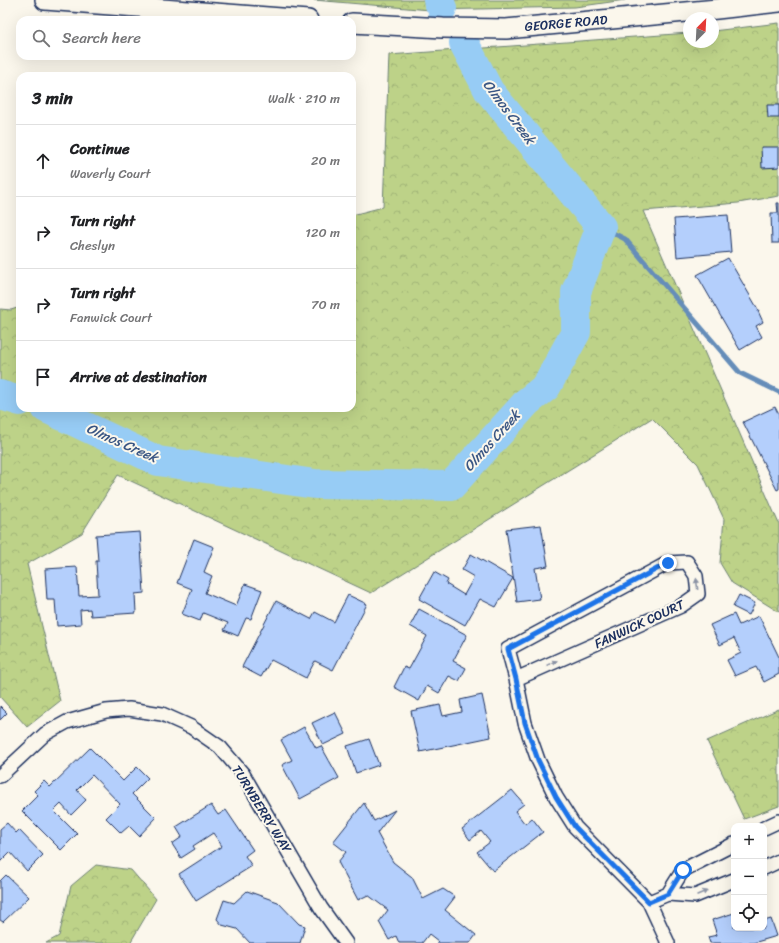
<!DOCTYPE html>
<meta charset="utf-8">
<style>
:root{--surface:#fff;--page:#f2f2f2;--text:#202124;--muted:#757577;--line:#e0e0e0}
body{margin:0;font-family:Sriracha,sans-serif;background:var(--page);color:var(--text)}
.controls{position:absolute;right:12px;bottom:12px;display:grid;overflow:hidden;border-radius:8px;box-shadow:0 4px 16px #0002}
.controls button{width:36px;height:36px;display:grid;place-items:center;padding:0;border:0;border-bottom:1px solid var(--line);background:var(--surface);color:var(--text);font:20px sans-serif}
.compass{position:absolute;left:683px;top:12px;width:36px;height:36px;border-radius:50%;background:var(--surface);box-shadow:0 4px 16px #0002;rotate:24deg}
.stop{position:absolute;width:12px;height:12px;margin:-9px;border:3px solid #1a73e8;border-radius:50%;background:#fff}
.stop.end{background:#1a73e8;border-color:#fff;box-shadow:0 1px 4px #0008}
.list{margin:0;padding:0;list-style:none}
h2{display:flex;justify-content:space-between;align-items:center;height:52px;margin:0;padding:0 16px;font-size:17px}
h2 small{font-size:13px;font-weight:400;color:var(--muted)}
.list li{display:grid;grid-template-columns:26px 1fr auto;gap:12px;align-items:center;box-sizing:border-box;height:72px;padding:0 16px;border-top:1px solid var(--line)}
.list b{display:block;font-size:15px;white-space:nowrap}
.list p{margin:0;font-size:13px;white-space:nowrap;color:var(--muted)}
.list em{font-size:13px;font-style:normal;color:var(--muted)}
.icon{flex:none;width:22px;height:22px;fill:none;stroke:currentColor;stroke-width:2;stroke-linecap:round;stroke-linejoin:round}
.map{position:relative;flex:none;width:779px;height:943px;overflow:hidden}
.search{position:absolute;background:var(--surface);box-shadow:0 4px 16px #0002;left:16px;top:16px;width:340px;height:44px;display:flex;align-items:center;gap:10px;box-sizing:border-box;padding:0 14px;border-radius:12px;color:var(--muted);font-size:15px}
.panel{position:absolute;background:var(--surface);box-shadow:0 4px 16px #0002;left:16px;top:72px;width:340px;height:340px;border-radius:12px}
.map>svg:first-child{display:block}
.forest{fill:url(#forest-crowns);stroke:#6c8073}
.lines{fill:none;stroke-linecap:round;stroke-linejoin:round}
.stream{stroke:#658db9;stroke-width:5}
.river{stroke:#97ccf5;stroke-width:30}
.building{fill:#b4cffc;stroke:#1b2f5e}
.street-casing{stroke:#1b2f5e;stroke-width:16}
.secondary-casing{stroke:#1b2f5e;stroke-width:22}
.street{stroke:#fbf7ec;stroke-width:13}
.secondary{stroke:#fbf7ec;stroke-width:19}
.oneway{fill:#8b93a5}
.route{stroke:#1a73e8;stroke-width:5}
.labels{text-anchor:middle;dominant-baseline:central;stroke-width:4;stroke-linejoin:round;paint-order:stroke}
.street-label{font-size:13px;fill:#1b2f5e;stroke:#fbf7ec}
.water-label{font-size:14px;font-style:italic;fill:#3a5684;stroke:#fbf7ec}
</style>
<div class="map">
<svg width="779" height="943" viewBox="0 0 779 943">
<defs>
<pattern id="forest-crowns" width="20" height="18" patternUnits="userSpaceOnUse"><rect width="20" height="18" fill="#bdd288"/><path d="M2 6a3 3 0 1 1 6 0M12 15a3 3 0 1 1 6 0" fill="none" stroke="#a2b578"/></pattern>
</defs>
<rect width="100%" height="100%" fill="#fbf7ec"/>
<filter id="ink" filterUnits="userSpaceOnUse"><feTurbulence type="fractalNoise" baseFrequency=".025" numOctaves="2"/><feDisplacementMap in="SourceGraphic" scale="8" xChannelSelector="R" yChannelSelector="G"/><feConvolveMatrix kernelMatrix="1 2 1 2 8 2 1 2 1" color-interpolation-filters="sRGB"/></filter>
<g filter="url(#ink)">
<path class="forest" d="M314,0h311l-50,7 -145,3z
M779,23v173l-41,7 -95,8 136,313v88l-47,-29 -12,-20 4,-44 -26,-55 -46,-46 -281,175 -253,-118 -36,58 -55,31 33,137 -33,26 -27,-30v-388l11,1 9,-3v101h332v-193l31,-8 6,-152 300,-22v9h24v-11z
M779,709v97l-35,13 -37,-78z
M96,865l35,5 25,29 -26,44h-84l13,-7 12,-50z"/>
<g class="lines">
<path class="stream" d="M601,227l24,12 115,134 39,19"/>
<path class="river" d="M438,0l4,8
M0,395l20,6
M46,408l112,53 157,23 136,2 76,-84 19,-15 30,-55v-40l25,-65 -112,-136 -25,-48"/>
</g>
<path class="building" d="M767,105h12v13h-11z
M761,147h18v20l-17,1z
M777,203h2v40h-7l-1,-30h7z
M728,215l3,37 -54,5 -3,-38z
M728,258l31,53h-1l5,11 -7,4 6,11 -22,13 -43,-75z
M775,407l4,8v74l-2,1 -34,-68z
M541,525l7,41 -13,2 5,31 -23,3 -11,-73z
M140,532l4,61 -9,1 1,19 -45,3 -1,-7 -10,1 1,14 -24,2 -2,-26h-8l-2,-31 32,-2 2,29 19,-1 -2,-34h2l-2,-26z
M194,539l20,8 -10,25 8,4 -7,17 31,13 9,-22 17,6 -11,29 -5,-1 -8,18 -14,-6 4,-7 -25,-10 -3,8 -18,-7 10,-25 -15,-6z
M471,554l42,24 -17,29 -16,-8 -15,26 -46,-26 15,-27 14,8 -2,4 18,11 10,-18 -12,-7z
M348,595l19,9 -34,66 -18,-9 -9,17 -35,-18 -10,17 -19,-10 34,-66 35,18 4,-7 19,10z
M739,595l16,8 -6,12 -16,-8z
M419,609l48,26 -14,26 13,7 -7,13 -10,-5 -10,17 -12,-7 -8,15 -25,-14 10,-20 5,2 18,-33 -17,-10z
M734,614l5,11 20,-9 20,41v17l-15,8 -8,-15 -21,9 -8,-16 14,-7 -7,-15 -14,7 -10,-20z
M482,695l9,42 -71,15 -9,-41 29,-6 3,11 19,-4 -2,-12z
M0,706l7,7 -7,7z
M335,712l11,22 -23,11 -11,-22z
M304,727l12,21 5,-2 18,32 -39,21 -18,-34 10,-5 -11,-20z
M369,739l10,26 -23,8 -9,-27z
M90,748l33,33 14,-14 11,11 -16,16 24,24 -17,18 -10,-10 -8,7 -15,-15 14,-14 -28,-29 -15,15 9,10 -15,15 -10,-11 -7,7 23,23 -16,16 -39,-39 16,-16 -4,-4 10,-10 6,6z
M512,790l12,14 -9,7 10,13 7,-6 11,14 -50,39 -16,-19 13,-10 -9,-11 -11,9 -8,-11z
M364,803l10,18 21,-11 -18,23 16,29 19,15 11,22 20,-10 12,8 -10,13 31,25 -6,8h-34l2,-2 -9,-7 -7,9h-23l-3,-7 -7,4 -10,-18 9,-12 -20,-15 -10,5 -20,-38 8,-10 -13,-10z
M211,805l7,10 8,-5 27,40 -8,6 7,10 -56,35 -17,-27 43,-28 -9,-13 -20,13 2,3 -14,9 -9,-14 10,-7 -6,-10z
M7,823l9,10 3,-3 24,25 -16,16 -17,-19 -10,10v-33z
M6,875l23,22 -26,25 -3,-2v-39z
M247,891l31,11 21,22 6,2 -5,17h-50l-13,-14 -15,-4 -5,-6 7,-19 10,3z
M734,913v15h30v-7l7,-2 6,17 -24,7h-43l-2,-6 9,-2 -5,-15z"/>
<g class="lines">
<g class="street-casing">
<path id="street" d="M516,679l165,-73 17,-12 -2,-18 -9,-14 -19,1 -160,86 8,30 9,44 13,37 18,37 19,30 74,75 19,41
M0,776l45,-42 22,-12 39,-11 23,-2 33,5 29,13 29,20 23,27 78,134 25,35
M764,828l15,-7
M764,868l15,-7
M668,894l15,-24 51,-26
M649,902l19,-8 27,2 39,-16"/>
</g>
<g class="secondary-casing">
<path id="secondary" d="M45,0l263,20
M352,23l91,5 63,1 211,-20 62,-7"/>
</g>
<use href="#street" class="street"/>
<use href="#secondary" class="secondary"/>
</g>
<defs><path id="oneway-solid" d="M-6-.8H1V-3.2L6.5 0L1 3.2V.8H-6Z"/></defs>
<g class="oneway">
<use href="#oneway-solid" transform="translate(697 584) rotate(-97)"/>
<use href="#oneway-solid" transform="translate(552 663) rotate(-24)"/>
<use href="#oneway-solid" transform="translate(702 893) rotate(-23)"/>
</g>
</g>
<g class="lines" filter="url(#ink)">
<path class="route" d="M668,563l-160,86 8,30 9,44 13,37 18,37 19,30 74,75 19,-8 15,-24"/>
</g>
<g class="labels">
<g class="street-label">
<text transform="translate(566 23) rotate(-5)">GEORGE ROAD</text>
<text transform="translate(639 624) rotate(-25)">FANWICK COURT</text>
<text transform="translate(262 809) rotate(58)">TURNBERRY WAY</text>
</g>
<g class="water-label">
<text transform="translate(509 112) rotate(53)">Olmos Creek</text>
<text transform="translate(492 441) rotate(-48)">Olmos Creek</text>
<text transform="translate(122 443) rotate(24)">Olmos Creek</text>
</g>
</g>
</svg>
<div class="controls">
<button>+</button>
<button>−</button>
<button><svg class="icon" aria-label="locate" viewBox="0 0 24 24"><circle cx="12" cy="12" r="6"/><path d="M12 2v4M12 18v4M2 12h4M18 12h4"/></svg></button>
</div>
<svg class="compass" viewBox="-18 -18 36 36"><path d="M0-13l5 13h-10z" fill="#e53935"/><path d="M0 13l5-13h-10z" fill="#757577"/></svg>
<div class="stop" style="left:683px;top:870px"></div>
<div class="stop end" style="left:668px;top:563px"></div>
<div class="search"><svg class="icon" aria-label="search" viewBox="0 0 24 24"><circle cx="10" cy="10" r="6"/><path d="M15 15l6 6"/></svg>Search here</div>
<section class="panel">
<h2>3 min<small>Walk · 210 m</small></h2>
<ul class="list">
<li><svg class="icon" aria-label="ahead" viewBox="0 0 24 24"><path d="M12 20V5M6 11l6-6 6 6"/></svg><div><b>Continue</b><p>Waverly Court</p></div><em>20 m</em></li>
<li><svg class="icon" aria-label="right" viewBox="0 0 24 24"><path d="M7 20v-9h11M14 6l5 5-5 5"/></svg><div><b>Turn right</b><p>Cheslyn</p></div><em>120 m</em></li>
<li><svg class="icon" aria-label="right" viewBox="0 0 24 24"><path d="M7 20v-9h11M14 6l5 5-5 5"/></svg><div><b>Turn right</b><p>Fanwick Court</p></div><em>70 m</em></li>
<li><svg class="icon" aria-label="arrive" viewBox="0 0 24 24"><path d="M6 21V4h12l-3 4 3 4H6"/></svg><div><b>Arrive at destination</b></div></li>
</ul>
</section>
</div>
